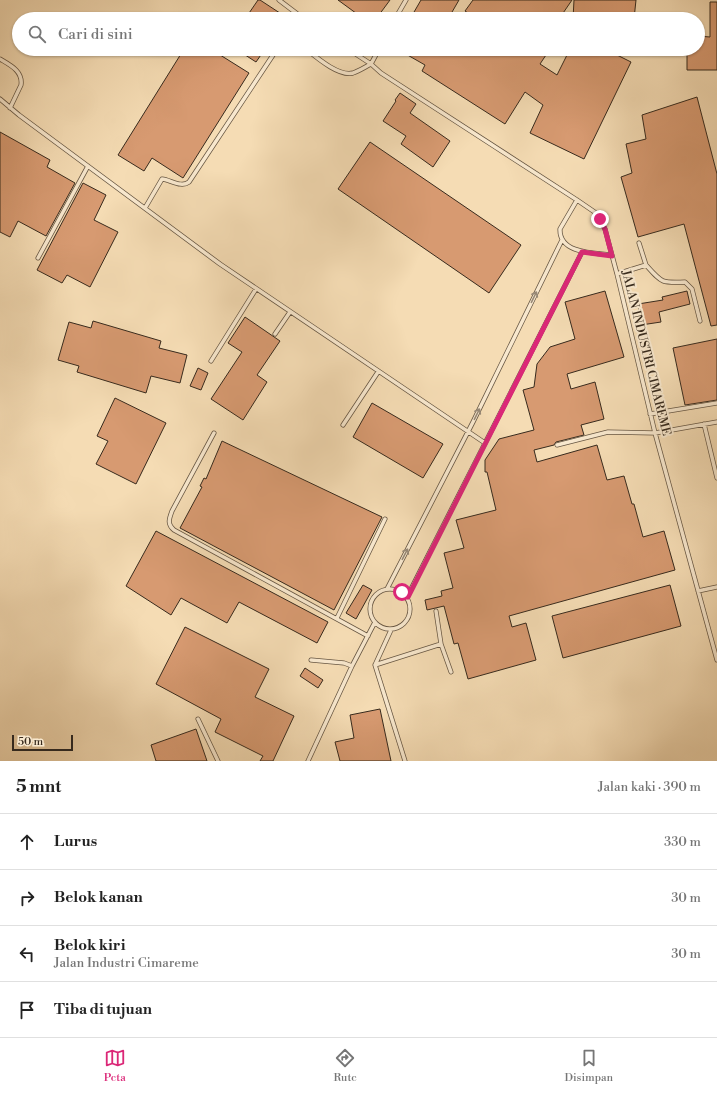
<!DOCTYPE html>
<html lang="id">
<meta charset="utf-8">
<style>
:root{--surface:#fff;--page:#f6f6f6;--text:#222;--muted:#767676;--line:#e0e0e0;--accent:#db2777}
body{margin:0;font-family:"Libre Bodoni",serif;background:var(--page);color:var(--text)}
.scale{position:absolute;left:12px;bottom:10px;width:61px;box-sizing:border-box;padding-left:4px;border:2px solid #372a1d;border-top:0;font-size:11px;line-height:14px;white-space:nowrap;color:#372a1d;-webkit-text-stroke:3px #f8e8ce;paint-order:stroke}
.stop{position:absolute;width:12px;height:12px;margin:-9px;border:3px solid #db2777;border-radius:50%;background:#fff}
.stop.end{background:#db2777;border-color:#fff;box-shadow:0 1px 4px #0008}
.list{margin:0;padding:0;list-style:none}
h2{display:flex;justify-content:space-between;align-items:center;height:52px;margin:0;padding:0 16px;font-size:17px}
h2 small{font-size:13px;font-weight:400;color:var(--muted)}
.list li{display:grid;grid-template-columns:26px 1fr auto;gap:12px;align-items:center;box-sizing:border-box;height:56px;padding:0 16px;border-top:1px solid var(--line)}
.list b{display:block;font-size:15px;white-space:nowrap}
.list p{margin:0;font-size:13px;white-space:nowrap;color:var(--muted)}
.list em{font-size:13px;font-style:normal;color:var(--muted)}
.icon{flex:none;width:22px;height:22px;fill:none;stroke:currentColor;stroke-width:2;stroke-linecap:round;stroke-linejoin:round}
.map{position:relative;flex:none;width:717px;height:761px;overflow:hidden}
.search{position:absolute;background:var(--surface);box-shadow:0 1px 3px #0004;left:12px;right:12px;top:12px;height:44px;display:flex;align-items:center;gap:10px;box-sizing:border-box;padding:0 14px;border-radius:22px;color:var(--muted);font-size:15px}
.sheet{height:276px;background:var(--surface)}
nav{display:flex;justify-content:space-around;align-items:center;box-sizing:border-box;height:56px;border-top:1px solid var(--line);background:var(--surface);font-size:11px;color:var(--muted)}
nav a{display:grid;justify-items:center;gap:2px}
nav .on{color:var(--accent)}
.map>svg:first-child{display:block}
.building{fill:#d79a71;stroke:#372a1d}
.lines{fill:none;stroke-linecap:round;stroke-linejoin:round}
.lane-casing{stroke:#665643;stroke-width:5}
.lane{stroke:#f8e8ce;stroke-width:3.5}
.oneway{stroke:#988976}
.route{stroke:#db2777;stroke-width:5}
.labels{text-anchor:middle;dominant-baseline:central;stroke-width:4;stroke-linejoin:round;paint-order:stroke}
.street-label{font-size:12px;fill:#372a1d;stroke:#f8e8ce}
</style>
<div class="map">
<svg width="717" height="761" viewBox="0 0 717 761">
<rect width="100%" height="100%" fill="#f5dcb4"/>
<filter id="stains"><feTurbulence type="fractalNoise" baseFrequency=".005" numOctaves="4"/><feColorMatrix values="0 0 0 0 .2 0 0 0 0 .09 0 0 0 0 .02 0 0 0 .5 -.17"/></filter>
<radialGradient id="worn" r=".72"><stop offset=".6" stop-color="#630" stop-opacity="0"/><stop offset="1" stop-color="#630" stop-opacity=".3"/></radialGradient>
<path class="building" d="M258,0h2l29,19h-44z
M338,0h52l-14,19h-12z
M421,0h38l-11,19h-38z
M473,0h99l-13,19h-95l4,-6 -3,-2z
M574,0h62l-2,19h-61z
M710,2h7v68h-30v-21h11v-13l12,1z
M184,49h36l-3,4 32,20 -66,105 -31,-20 -8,13 -26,-16z
M236,49h29l-9,13z
M397,49h153l-10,15 17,11 13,-26h35l26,13 -47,97 -54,-26 13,-28 -18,-13 -20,32 -83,-53 3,-6z
M400,93l16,11 -6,9 40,28 -17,26 -32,-23 5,-8 -23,-15 13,-20 -1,-1z
M697,97l20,77v151l-6,1 -27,-102 -46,13 -17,-60 11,-4 -6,-29 20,-5 -4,-24z
M0,132l50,28 -3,7 28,16 -29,53 -28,-15 -8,16 -10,-5z
M370,142l151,103 -32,48 -151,-104z
M83,183l23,12 -12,25 24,12 -28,55 -23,-12 -5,8 -25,-13z
M605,291l19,66 -57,17 4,15 24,-7 9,37 -23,6 3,10 -28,7 -2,3 -20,5 3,12 60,-17 10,35 17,-4 8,28h2l9,33 21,-6 11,39 -166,46 3,11 14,-4 10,37 -68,19 -10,-36 -4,1 -10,-38 -17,4 -2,-10 17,-4 -1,-5 12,-3 -9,-35 20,-5 -8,-28 40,-10 -9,-38h-2v-12l14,-21 35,-9 -11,-40 11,-3 3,-23 13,-17 25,-8 -10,-37z
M687,291l3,13 -31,8 2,10 -20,3 -3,-21 25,-4 -1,-3z
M245,317l35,24 -23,34 10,7 -24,38 -32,-21 31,-47 -14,-9z
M93,321l68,20 -2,7 28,7 -7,28 -29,-7 -5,17 -69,-21 2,-6 -21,-6 11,-38 22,6z
M717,339v61l-32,5 -12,-57z
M198,368l10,5 -7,17 -11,-4z
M115,398l51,25 -30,61 -40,-20 12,-23 -11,-5z
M372,403l71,41 -20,34 -70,-41z
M222,441l160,76 -48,93 -154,-82 22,-41 -2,-1 4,-8 2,1z
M156,531l172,91 -11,21 -78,-41 -12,21 -46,-25 -10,17 -45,-29z
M363,585l9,5 -16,29 -10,-6z
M670,585l11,41 -118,32 -11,-42z
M185,627l84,42 -14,28 39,19 -21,45h-13l3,-5 -48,-24 6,-13 -65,-35z
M305,668l18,12 -5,8 -18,-12z
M380,709l11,52h-51l-5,-19 19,-4 -4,-23z
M196,729l11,32h-51l-5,-16z"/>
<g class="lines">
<g class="lane-casing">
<path id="lane" d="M279,0l25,19
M395,19l11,-19
M306,49c10,8 33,28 47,24 6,-2 12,-6 18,-9l-23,-15
M379,49l-8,15 10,9 196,127 19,13 9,16 12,45 38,159 62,227
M0,59c10,6 23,12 21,26l-11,23
M0,99l19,16 201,149 265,179
M577,200l-17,29c-1,25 35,24 52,26
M145,208l17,-29c9,1 19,9 27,3l88,-133
M38,258l50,-92
M646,265c16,18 15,18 39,17l7,7 8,32
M617,274l29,-9 -7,-22
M275,334l15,-22
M211,361l45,-72
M650,414l67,-11
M704,424l13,54
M343,425l35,-53
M214,433l-42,78c-3,8 -5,13 2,19l194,106
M557,445l51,-13 47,1 62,-11
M370 609a20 20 0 1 1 40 0a20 20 0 1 1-40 0Z
M387,589l86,-167 89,-182
M698,591l19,-4
M407,597l175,-345
M337,618l48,-99
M391,630l-16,35 30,96
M441,644l10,28
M311,660l33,3 8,3
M375,665l66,-21 -5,-33
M198,719l20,42
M308,761l44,-95 23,-44"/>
</g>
<use href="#lane" class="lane"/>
</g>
<defs><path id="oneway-shaft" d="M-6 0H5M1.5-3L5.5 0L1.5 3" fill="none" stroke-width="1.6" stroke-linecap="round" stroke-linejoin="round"/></defs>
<g class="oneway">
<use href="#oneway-shaft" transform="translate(534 297) rotate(-64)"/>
<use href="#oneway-shaft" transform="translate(477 414) rotate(-64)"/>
<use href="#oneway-shaft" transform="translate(405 554) rotate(-63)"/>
</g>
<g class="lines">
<path class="route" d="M402,592l6,5 174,-345 30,4 -7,-27 -5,-10"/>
</g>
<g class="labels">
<g class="street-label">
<text transform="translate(646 353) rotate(76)">JALAN INDUSTRI CIMAREME</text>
</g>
</g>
<rect width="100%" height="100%" filter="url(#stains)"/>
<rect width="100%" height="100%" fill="url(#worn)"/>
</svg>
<div class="scale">50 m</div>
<div class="stop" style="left:402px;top:592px"></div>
<div class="stop end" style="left:600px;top:219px"></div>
<div class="search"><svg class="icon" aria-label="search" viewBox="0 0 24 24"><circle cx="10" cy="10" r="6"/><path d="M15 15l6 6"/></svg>Cari di sini</div>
</div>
<section class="sheet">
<h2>5 mnt<small>Jalan kaki · 390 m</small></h2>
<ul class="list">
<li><svg class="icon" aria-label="ahead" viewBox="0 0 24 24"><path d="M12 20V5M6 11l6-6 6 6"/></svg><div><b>Lurus</b></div><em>330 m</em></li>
<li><svg class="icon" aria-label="right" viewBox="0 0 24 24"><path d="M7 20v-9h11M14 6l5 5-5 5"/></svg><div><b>Belok kanan</b></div><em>30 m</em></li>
<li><svg class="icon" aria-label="left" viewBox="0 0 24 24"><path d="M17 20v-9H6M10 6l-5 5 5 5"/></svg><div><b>Belok kiri</b><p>Jalan Industri Cimareme</p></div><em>30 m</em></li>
<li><svg class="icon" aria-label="arrive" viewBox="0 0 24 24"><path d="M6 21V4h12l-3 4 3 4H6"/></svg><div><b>Tiba di tujuan</b></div></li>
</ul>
</section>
<nav>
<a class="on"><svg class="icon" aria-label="map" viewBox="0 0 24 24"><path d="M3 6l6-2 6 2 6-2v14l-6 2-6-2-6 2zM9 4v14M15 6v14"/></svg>Peta</a>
<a><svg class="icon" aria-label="directions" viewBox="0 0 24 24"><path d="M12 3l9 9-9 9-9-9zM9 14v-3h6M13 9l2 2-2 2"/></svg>Rute</a>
<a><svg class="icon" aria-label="saved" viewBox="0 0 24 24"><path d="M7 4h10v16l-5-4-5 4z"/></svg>Disimpan</a>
</nav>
